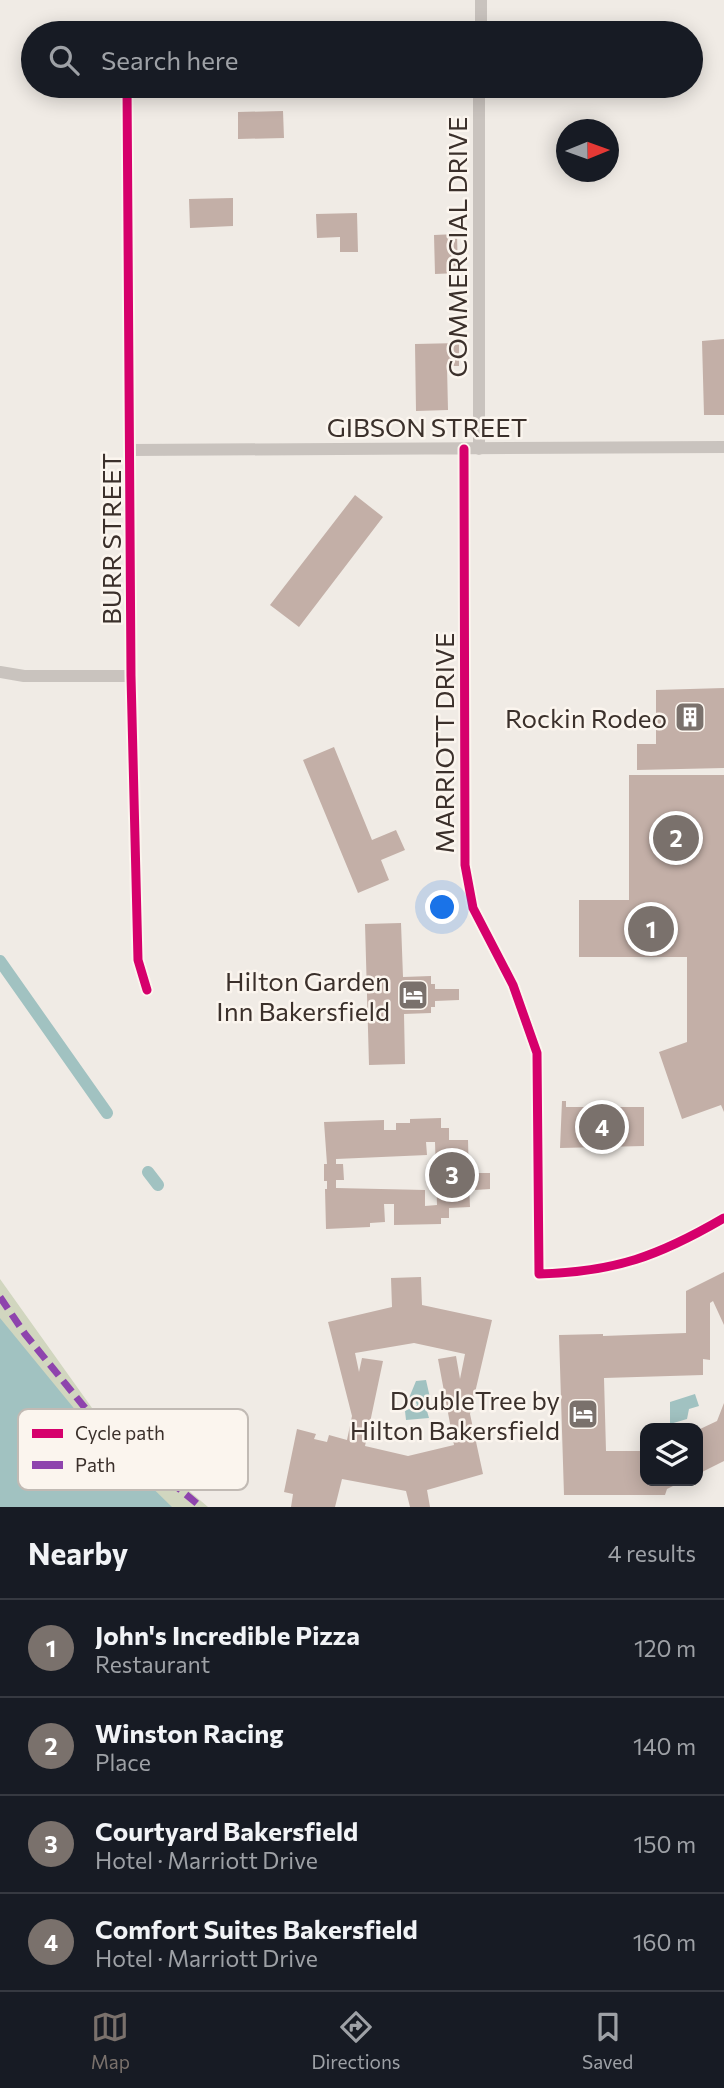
<!DOCTYPE html>
<meta charset="utf-8">
<style>
:root{--surface:#171b24;--page:#242831;--text:#f1f3f6;--muted:#9ea1a6;--line:#363941;--accent:#7a716c}
body{margin:0;font-family:Commissioner,sans-serif;background:var(--page);color:var(--text)}
.controls{position:absolute;right:21px;bottom:21px;display:grid;overflow:hidden;border-radius:14px;box-shadow:0 4px 18px #0003}
.controls button{width:63px;height:63px;display:grid;place-items:center;padding:0;border:0;border-bottom:2px solid var(--line);background:var(--surface);color:var(--text);font:35px sans-serif}
.compass{position:absolute;left:556px;top:119px;width:63px;height:63px;border-radius:50%;background:var(--surface);box-shadow:0 4px 18px #0003;rotate:89deg}
.you{position:absolute;left:443px;top:908px;width:24px;height:24px;margin:-18px;border:5px solid #fff;border-radius:50%;background:#1a73e8;box-shadow:0 0 0 10px #1a73e833}
.badge{display:grid;place-items:center;width:46px;height:46px;border-radius:50%;background:var(--accent);color:#fff;font-size:23px;font-weight:700}
.pin{position:absolute;translate:-50% -50%;border:4px solid #fff;box-shadow:0 2px 7px #0006}
.list{margin:0;padding:0;list-style:none}
h2{display:flex;justify-content:space-between;align-items:center;height:91px;margin:0;padding:0 28px;font-size:30px}
h2 small{font-size:23px;font-weight:400;color:var(--muted)}
.list li{display:grid;grid-template-columns:46px 1fr auto;gap:21px;align-items:center;box-sizing:border-box;height:98px;padding:0 28px;border-top:2px solid var(--line)}
.list b{display:block;font-size:26px;white-space:nowrap}
.list p{margin:0;font-size:23px;white-space:nowrap;color:var(--muted)}
.list em{font-size:23px;font-style:normal;color:var(--muted)}
.icon{flex:none;width:38px;height:38px;fill:none;stroke:currentColor;stroke-width:2;stroke-linecap:round;stroke-linejoin:round}
.map{position:relative;flex:none;width:724px;height:1507px;overflow:hidden}
.search{position:absolute;background:var(--surface);box-shadow:0 4px 18px #0003;left:21px;right:21px;top:21px;height:77px;display:flex;align-items:center;gap:18px;box-sizing:border-box;padding:0 24px;border-radius:38px;color:var(--muted);font-size:26px}
.sheet{height:483px;background:var(--surface)}
nav{display:flex;justify-content:space-around;align-items:center;box-sizing:border-box;height:98px;border-top:2px solid var(--line);background:var(--surface);font-size:19px;color:var(--muted)}
nav a{display:grid;justify-items:center;gap:4px}
nav .on{color:var(--accent)}
.map>svg:first-child{display:block}
.green{fill:#d1d6bf}
.water{fill:#a1c2c1}
.lines{fill:none;stroke-linecap:round;stroke-linejoin:round}
.canal{stroke:#a1c2c1;stroke-width:12}
.building{fill:#c3afa7;fill-rule:evenodd}
.street{stroke:#c9c3be;stroke-width:12}
.quiet{stroke:#8e44ad;stroke-width:7;stroke-dasharray:14 7;stroke-linecap:butt}
.cycleway-casing{stroke:#fbf5ee;stroke-width:13}
.cycleway{stroke:#d6006c;stroke-width:9}
.labels{text-anchor:middle;dominant-baseline:central;stroke-width:5;stroke-linejoin:round;paint-order:stroke}
.street-label{font-size:26px;fill:#3b302b;stroke:#fbf5ee}
.poi-label{font-size:26px;fill:#3b302b;stroke:#fbf5ee;text-anchor:end}
.key{fill:#fbf5ee;stroke:#c1bab4;stroke-width:2}
.key-label{font-size:19px;fill:#3b302b}
</style>
<div class="map">
<svg width="724" height="1507" viewBox="0 0 724 1507">
<rect width="100%" height="100%" fill="#f0ebe5"/>
<path class="green" d="M0,1279l92,129 116,99h-208z"/>
<path class="water" d="M0,1318l86,105 86,84h-172z
M426,1380l5,22 -6,2 4,14 -23,2 -1,-9 12,-6 -2,-5 -6,-2 7,-17z
M695,1394l4,12 -10,3 -2,10 -17,5v-22z"/>
<g class="lines">
<path class="canal" d="M0,961l107,152
M148,1172l10,13"/>
</g>
<path class="building" d="M283,111l1,27 -46,1v-27z
M233,198v28l-43,2 -1,-29z
M357,213l1,39h-18v-15l-23,1 -1,-24z
M457,234l1,39 -23,1 -1,-39z
M724,339v76h-20l-2,-74z
M459,343v23h-12l1,44 -32,1 -1,-67z
M355,495l28,22 -84,110 -29,-22z
M724,688v80l-87,2v-26h19v-54z
M334,747l38,93 24,-10 9,20 -24,10 8,20 -31,13 -55,-133z
M629,775h95v337l-3,-7 -39,14 -23,-67 28,-10v-85h-108v-57h50z
M401,923l2,54 28,-1v8h4v5h24v11l-24,1v6h-4v6l-27,1 1,50 -36,1 -4,-141z
M562,1101h4v6h78v39l-84,2z
M441,1118v10h8v12h19l1,37 6,-1v-3h15v16l-15,1v-8l-6,1 1,24 -21,1v10h-8v6l-47,1v-21h-10l1,18 -15,1v4l-44,2 -1,-40h2v-8h-3v-17h3l-3,-42 60,-2v10h12v-7h14v-4zM426,1142h9l2,63 -12,1v-16l-89,-2v-8h8l-1,-16h-7v-5l91,-4z
M724,1272v53l-11,-24 -3,2v57l-7,-1v16l-99,3 2,73h39v30h38l-16,8 -2,6h-101l-5,-160 44,-1v2l83,-3v-42z
M421,1277l1,28 70,15 -22,94 13,60 -56,16 3,17h-20l-4,-16 -64,-12 -7,28h-44l2,-13 -9,-2 13,-63 19,5 -2,5 13,3 2,-7 18,5 5,-24 -24,-94 64,-15 -1,-29zM414,1343l51,11 -5,25 -4,-23 -18,3 16,86 -46,11 -43,-10 18,-85 -21,-3 -3,14 -4,-19z
M724,1403v58l-26,13v-44l19,-9z"/>
<g class="lines">
<path class="street" d="M481,33v-33
M127,86l4,590 7,284 9,30
M479,86v363
M464,449l1,416 8,43 40,77 24,68 2,221c76,-2 120,-18 185,-56
M131,450l593,-3
M0,672l24,4h107"/>
<path class="quiet" d="M0,1297l25,37 65,80 111,93"/>
<g class="cycleway-casing">
<path id="cycleway" d="M127,86l4,590 7,284 9,30
M464,449l1,416 8,43 40,77 24,68 2,221c76,-2 120,-18 185,-56"/>
</g>
<use href="#cycleway" class="cycleway"/>
</g>
<defs>
<g id="building-square" transform="scale(1.575)"><rect x="-9" y="-9" width="18" height="18" rx="4" fill="#7a716c" stroke="#fbf5ee"/><path d="M-4-6H4V6H1V3H-1V6H-4ZM-2.5-4.3h1.7v1.8h-1.7ZM.8-4.3h1.7v1.8H.8ZM-2.5-1h1.7V.8h-1.7ZM.8-1h1.7V.8H.8Z" fill="#fff"/></g>
<g id="hotel-square" transform="scale(1.575)"><rect x="-9" y="-9" width="18" height="18" rx="4" fill="#7a716c" stroke="#fbf5ee"/><path d="M-6-4.5h1.5V1H6V5H4.5V3h-9V5H-6ZM-4 0a1.8 1.8 0 1 1 3.6 0ZM.5 0V-2.5h3Q6-2.5 6 0Z" fill="#fff"/></g>
</defs>
<g fill-rule="evenodd">
<use href="#building-square" x="690" y="717"/>
<use href="#hotel-square" x="413" y="995"/>
<use href="#hotel-square" x="583" y="1414"/>
</g>
<g class="labels">
<g class="street-label">
<text transform="translate(456 247) rotate(-90)">COMMERCIAL DRIVE</text>
<text x="427" y="426">GIBSON STREET</text>
<text transform="translate(110 539) rotate(-90)">BURR STREET</text>
<text transform="translate(443 743) rotate(-90)">MARRIOTT DRIVE</text>
</g>
<g class="poi-label">
<text x="667" y="717">Rockin Rodeo</text>
<text x="390" y="980">Hilton Garden<tspan x="390" dy="30">Inn Bakersfield</tspan></text>
<text x="560" y="1399">DoubleTree by<tspan x="560" dy="30">Hilton Bakersfield</tspan></text>
</g>
</g>
<rect x="18" y="1409" width="230" height="81" rx="10" class="key"/>
<rect x="32" y="1429" width="31" height="9" fill="#d6006c"/>
<rect x="32" y="1461" width="31" height="8" fill="#8e44ad"/>
<g class="key-label">
<text x="75" y="1440">Cycle path</text>
<text x="75" y="1472">Path</text>
</g>
</svg>
<div class="controls">
<button><svg class="icon" aria-label="layers" viewBox="0 0 24 24"><path d="M12 4l9 5-9 5-9-5zM3 14l9 5 9-5"/></svg></button>
</div>
<svg class="compass" viewBox="-18 -18 36 36"><path d="M0-13l5 13h-10z" fill="#e53935"/><path d="M0 13l5-13h-10z" fill="#9ea1a6"/></svg>
<div class="you"></div>
<div class="pin badge" style="left:651px;top:929px">1</div>
<div class="pin badge" style="left:676px;top:838px">2</div>
<div class="pin badge" style="left:452px;top:1175px">3</div>
<div class="pin badge" style="left:602px;top:1127px">4</div>
<div class="search"><svg class="icon" aria-label="search" viewBox="0 0 24 24"><circle cx="10" cy="10" r="6"/><path d="M15 15l6 6"/></svg>Search here</div>
</div>
<section class="sheet">
<h2>Nearby<small>4 results</small></h2>
<ul class="list">
<li><span class="badge">1</span><div><b>John's Incredible Pizza</b><p>Restaurant</p></div><em>120 m</em></li>
<li><span class="badge">2</span><div><b>Winston Racing</b><p>Place</p></div><em>140 m</em></li>
<li><span class="badge">3</span><div><b>Courtyard Bakersfield</b><p>Hotel · Marriott Drive</p></div><em>150 m</em></li>
<li><span class="badge">4</span><div><b>Comfort Suites Bakersfield</b><p>Hotel · Marriott Drive</p></div><em>160 m</em></li>
</ul>
</section>
<nav>
<a class="on"><svg class="icon" aria-label="map" viewBox="0 0 24 24"><path d="M3 6l6-2 6 2 6-2v14l-6 2-6-2-6 2zM9 4v14M15 6v14"/></svg>Map</a>
<a><svg class="icon" aria-label="directions" viewBox="0 0 24 24"><path d="M12 3l9 9-9 9-9-9zM9 14v-3h6M13 9l2 2-2 2"/></svg>Directions</a>
<a><svg class="icon" aria-label="saved" viewBox="0 0 24 24"><path d="M7 4h10v16l-5-4-5 4z"/></svg>Saved</a>
</nav>
